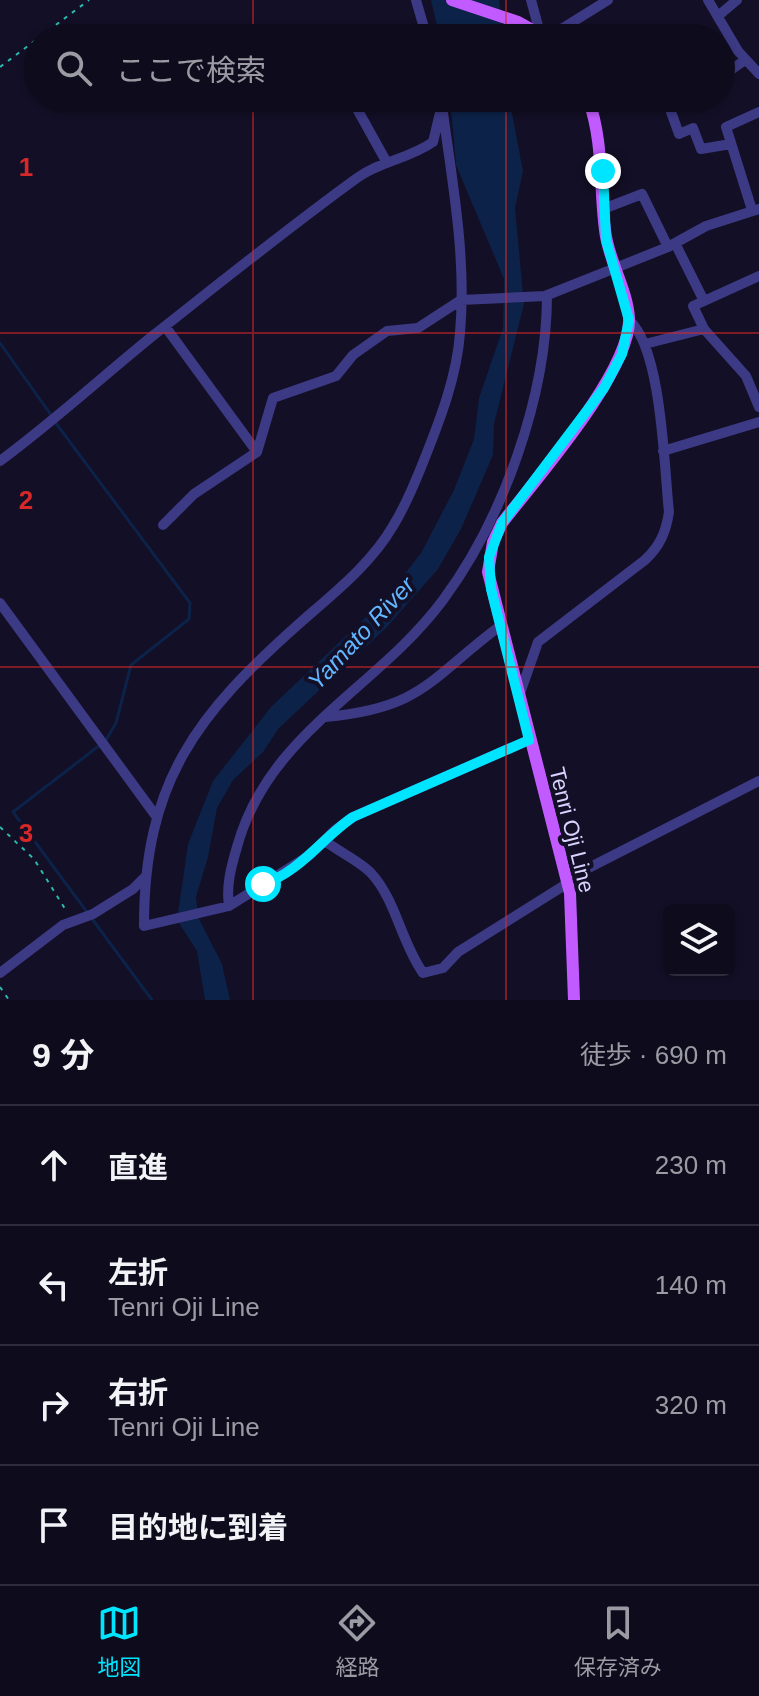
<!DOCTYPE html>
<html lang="ja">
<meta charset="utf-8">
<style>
:root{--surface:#0e0b1c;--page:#171425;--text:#f1f3f6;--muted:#9b9ba3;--line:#2e2b3b;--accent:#00e5ff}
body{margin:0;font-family:Helvetica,"Noto Sans JP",sans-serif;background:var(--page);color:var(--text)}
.controls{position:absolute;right:24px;bottom:24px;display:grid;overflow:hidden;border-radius:12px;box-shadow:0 2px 6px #0004}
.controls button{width:72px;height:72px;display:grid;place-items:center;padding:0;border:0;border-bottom:2px solid var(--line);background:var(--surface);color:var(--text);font:40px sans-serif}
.stop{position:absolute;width:24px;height:24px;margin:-18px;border:6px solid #00e5ff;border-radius:50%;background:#fff}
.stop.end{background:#00e5ff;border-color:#fff;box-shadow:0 2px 8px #0008}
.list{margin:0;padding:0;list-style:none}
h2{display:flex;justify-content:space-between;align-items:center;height:104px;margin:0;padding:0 32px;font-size:34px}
h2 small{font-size:26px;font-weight:400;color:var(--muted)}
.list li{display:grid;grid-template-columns:52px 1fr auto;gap:24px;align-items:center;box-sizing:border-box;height:120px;padding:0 32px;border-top:2px solid var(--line)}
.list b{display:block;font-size:30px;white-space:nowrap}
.list p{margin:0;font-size:26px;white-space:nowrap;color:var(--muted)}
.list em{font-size:26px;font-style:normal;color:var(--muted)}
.icon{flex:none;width:44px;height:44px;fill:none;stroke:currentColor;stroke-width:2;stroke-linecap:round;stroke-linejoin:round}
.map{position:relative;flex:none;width:759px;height:1000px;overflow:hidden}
.search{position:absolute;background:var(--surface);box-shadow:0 2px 6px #0004;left:24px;right:24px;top:24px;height:88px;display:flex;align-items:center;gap:20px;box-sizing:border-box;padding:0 28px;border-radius:44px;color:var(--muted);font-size:30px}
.sheet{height:584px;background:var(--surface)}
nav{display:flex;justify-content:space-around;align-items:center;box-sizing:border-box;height:112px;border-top:2px solid var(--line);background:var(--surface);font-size:22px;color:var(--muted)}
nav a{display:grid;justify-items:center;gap:4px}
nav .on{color:var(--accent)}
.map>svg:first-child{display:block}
.water{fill:#0c2248}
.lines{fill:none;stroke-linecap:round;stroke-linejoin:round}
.stream{stroke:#0c2248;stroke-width:3}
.path{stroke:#2fb8b0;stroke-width:2;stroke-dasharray:4 6;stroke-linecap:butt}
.minor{stroke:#3d3a85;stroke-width:10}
.major{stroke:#c25bff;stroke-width:12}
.route{stroke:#00e5ff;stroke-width:10}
.grid{fill:none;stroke:#d62828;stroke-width:2;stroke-opacity:0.55}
.labels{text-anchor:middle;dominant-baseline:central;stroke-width:8;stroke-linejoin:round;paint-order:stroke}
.street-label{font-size:22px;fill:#d9d4ff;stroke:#130f26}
.water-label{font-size:24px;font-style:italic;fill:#62b6ff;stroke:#130f26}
.grid-label{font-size:26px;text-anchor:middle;font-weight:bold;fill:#d62828;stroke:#130f26;stroke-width:8;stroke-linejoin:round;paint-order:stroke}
</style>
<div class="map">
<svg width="759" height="1000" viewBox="0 0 759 1000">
<rect width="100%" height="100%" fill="#130f26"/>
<path class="water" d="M431,0h68l5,38h-64z
M450,98h59l14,73 -8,37 9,96 -30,120 -1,31 -32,74 -23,40 -52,59 -107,100 -16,24 -30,28 -16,28 -9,49 -12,40 2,20 24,47 8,36h-25l-8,-49 -20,-31 11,-76 25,-63 58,-74 115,-109 35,-45 33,-63 20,-51 5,-41 24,-70 1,-49 -48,-114z"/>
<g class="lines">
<path class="stream" d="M0,343l51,72
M55,422l135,181 -1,16 -58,46 -15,58 -10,17
M100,745l-87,67 139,188"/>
<path class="path" d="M0,67l89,-67
M0,827l34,32 33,53
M0,987l9,13"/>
<path class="minor" d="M416,0l11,38
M531,0l9,33
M708,0l30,51 21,23
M718,16l19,-16
M547,38l61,-38
M721,77l24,-17
M351,98l35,63
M666,98l13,36 14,-6 8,21 30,-5
M603,209l39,-15 26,53
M752,210l-26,-83 33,-15
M675,243l29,58
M759,276l-66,30 11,23 42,47 13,31
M167,329l90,123
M645,344l59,-15
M663,451l96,-29
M0,461c54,-40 103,-85 155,-127 66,-52 133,-106 202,-156 23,-17 52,-19 76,-36l7,-29
M163,525l31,-31 63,-42 16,-54 63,-22 17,-21 34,-24 31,-3 43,-28 84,-4 123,-49 38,-21 53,-17
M0,603l156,213
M519,696l19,-54 107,-82c15,-14 21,-28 24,-48 -5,-45 -7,-163 -40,-192
M325,717c98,-9 104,-38 175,-91
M325,841c13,10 36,21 46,32 25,27 30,69 52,100l20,-5 15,-16 110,-69
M567,879l192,-98
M229,906c-3,-20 2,-39 8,-59 31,-114 140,-158 206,-247 60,-81 104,-204 104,-305
M144,926c0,-145 53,-212 157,-304 33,-29 70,-58 92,-96 13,-21 22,-43 31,-66 16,-40 33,-84 36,-127 7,-79 -9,-157 -19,-235
M144,926l85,-20 81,-51 25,-25 18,-13 176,-77
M0,973l63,-48 30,-11 40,-25 11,-11"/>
<path class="major" d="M452,0l66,22 29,16
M574,1000l-4,-107 -82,-321 5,-30 9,-19c33,-43 130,-153 127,-205 -2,-30 -21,-58 -24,-88 -6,-46 -1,-87 -17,-132"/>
</g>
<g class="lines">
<path class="route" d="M263,884c36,-11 60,-47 90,-67l176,-77 -38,-151 -2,-32 13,-34 102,-135 18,-34 7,-34 -23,-80 -3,-69"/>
</g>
<path class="grid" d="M253,0v38M506,0v38M253,98v902M506,98v902M0,333h759M0,667h759"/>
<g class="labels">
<g class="street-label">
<text transform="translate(572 830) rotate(76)">Tenri Oji Line</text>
</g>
<g class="water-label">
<text transform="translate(361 633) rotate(-47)">Yamato River</text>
</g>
</g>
<g class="grid-label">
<text x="26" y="176">1</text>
<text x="26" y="509">2</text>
<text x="26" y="842">3</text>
</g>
</svg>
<div class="controls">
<button><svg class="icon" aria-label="layers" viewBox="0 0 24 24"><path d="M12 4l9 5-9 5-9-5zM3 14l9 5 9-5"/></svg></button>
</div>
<div class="stop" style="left:263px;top:884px"></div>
<div class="stop end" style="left:603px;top:171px"></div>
<div class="search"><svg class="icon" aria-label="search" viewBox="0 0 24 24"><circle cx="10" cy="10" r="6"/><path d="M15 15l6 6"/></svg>ここで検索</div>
</div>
<section class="sheet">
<h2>9 分<small>徒歩 · 690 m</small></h2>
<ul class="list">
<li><svg class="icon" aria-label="ahead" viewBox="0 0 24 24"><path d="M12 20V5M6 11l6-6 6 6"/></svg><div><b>直進</b></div><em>230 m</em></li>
<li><svg class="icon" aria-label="left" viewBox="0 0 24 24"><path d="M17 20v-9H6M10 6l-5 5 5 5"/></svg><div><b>左折</b><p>Tenri Oji Line</p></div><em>140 m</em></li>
<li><svg class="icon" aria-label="right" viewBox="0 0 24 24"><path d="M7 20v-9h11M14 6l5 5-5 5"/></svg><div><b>右折</b><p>Tenri Oji Line</p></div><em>320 m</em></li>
<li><svg class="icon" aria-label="arrive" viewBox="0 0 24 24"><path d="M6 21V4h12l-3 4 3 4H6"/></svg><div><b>目的地に到着</b></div></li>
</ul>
</section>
<nav>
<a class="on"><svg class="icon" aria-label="map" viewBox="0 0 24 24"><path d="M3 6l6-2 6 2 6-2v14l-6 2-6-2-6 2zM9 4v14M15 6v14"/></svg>地図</a>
<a><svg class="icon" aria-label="directions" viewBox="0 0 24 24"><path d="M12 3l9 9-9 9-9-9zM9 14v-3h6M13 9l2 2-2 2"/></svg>経路</a>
<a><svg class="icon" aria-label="saved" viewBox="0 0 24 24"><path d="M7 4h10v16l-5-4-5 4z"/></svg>保存済み</a>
</nav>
